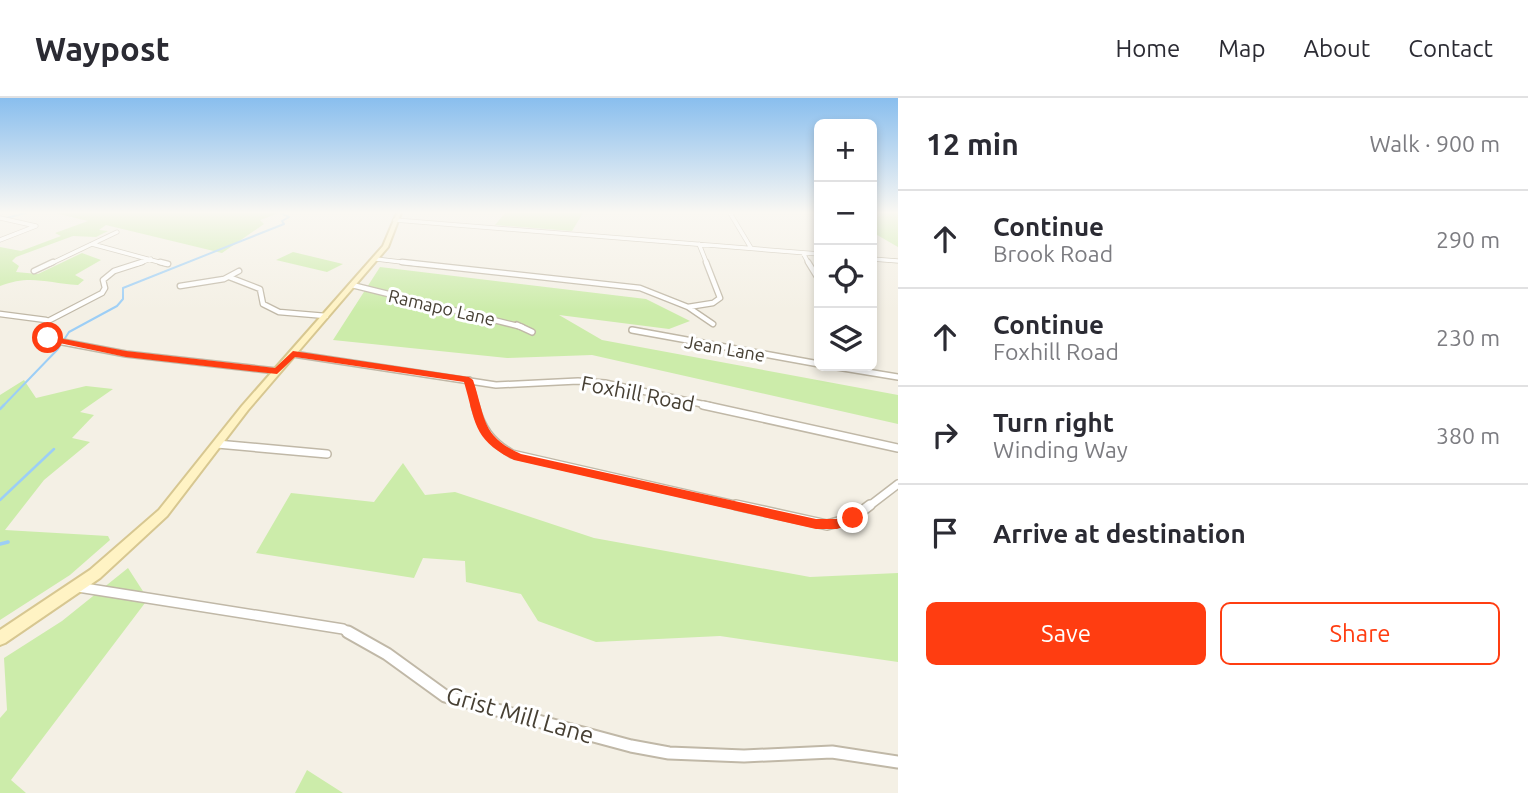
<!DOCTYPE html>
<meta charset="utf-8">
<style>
:root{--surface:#fff;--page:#f2f2f3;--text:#2b2b33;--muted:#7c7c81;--line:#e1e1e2;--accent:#ff3d11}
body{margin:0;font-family:Ubuntu,sans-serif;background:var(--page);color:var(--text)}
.controls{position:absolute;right:21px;top:21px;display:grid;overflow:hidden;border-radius:10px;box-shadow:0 4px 10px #0003}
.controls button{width:63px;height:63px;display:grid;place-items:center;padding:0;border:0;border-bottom:2px solid var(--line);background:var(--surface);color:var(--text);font:35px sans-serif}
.stop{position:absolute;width:21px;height:21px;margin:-16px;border:5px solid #ff3d11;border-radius:50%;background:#fff}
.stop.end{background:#ff3d11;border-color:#fff;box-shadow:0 2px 7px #0008}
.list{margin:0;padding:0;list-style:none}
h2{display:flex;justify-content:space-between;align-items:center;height:91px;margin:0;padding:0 28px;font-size:30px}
h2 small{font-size:23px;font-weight:400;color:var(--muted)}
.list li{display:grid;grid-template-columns:46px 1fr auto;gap:21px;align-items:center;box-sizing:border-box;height:98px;padding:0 28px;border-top:2px solid var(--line)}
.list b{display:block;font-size:26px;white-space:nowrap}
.list p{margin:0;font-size:23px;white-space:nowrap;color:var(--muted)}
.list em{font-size:23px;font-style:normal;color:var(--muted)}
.actions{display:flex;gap:14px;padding:21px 28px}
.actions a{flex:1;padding:16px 0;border:2px solid var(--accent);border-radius:10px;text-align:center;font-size:24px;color:var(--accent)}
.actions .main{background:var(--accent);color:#fff}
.icon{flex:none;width:38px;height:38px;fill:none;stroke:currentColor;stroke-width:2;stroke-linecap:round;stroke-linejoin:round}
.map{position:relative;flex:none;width:898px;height:695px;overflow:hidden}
header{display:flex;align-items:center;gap:42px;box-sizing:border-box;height:98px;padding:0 35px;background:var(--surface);border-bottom:2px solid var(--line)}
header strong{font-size:33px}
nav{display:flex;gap:38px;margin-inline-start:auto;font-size:24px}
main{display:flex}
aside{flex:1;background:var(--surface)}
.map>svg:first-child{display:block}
.green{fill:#ccecaa}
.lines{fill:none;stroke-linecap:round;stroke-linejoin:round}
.stream-far2{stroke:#9ccef6;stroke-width:2}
.stream-far1{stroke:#9ccef6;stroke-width:2.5}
.stream{stroke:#9ccef6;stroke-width:3.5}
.street-far5-casing{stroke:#c0b8a7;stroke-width:5}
.street-far4-casing{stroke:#c0b8a7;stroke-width:7}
.street-far3-casing{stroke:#c0b8a7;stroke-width:8}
.street-far2-casing{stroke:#c0b8a7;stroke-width:10}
.street-far1-casing{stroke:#c0b8a7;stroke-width:12}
.street-casing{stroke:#c0b8a7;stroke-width:15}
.secondary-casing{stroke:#d7c791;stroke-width:4}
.street-far5{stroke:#fff;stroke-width:3.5}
.street-far4{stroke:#fff;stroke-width:4.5}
.street-far3{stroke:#fff;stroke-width:5}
.street-far2{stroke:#fff;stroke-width:7}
.street-far1{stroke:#fff;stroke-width:9}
.street{stroke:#fff;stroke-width:11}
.secondary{fill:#fff3c4;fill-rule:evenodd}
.route{fill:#ff3d11}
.labels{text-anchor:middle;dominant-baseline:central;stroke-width:6;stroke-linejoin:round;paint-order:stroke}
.far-street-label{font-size:18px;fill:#474034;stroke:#fff}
.street-label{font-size:21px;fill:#474034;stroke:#fff}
.near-street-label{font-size:24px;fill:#474034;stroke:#fff}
</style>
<header>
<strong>Waypost</strong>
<nav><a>Home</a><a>Map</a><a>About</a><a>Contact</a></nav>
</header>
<main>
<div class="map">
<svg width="898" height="695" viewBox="0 0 898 695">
<rect width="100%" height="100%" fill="#f4f0e5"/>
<path class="green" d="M55,115h224l-19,7 4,4 -42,29 -116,-28 -7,5 9,1 -12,6 -23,-1 -57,21 -4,4 7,5 -3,6 22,2 44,-21 19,7 -26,15 9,5 -6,5c-31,-2 -48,-11 -78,1v-39l21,4 40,-15 -6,-3 33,-12z
M505,115h78l-11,18 -77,-6z
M872,115h26v34l-26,-15z
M293,154l50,12 -16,8 -51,-12z
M380,169l266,32 44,22 -21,8 -110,-14 43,25 296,55v29l-306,-69 -85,3 -174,-18z
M24,282l12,18 50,-12 27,3 -33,23 14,3 -22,23 18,4 -46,38 -39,50 103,6 2,4 -40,35 -70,45v-225z
M403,365l22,32 30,-3 139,46 216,39 88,-4v89l-178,-26 -124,6 -58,-21 -17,-27 -55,-12 -1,-21 -42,-3 -9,20 -158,-25 35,-60 83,9z
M128,470l20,31 -137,181 15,13h-26v-75l7,-8 -3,-52 58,-37z
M307,672l36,23h-48z"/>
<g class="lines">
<path class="stream-far2" d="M7,120l18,-5
M3,308l55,-57 11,-17 48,-26 6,-7v-11l161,-64 -2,-3 7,-4 -8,-4"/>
<path class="stream-far1" d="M0,311l4,-4
M0,402l54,-51"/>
<path class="stream" d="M0,446l8,-2"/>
<g class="street-far5-casing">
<path id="street-far5" d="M730,115l21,35
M0,120l36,8 -36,14
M395,122l424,34
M92,146l74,20
M699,146l8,20
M803,155l6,11
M376,161l42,5
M872,161l26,2
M50,166l67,-32
M137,166l14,-5"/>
</g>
<g class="street-far4-casing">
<path id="street-far4" d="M160,164l8,2
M402,164l238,26 48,19 25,17
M808,164l11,18
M34,173l19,-9
M229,179l31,12 3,15 16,8 47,4
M352,187l170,42
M180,188l44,-7 15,-8
M688,209l25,-4 7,-5 -14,-36
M0,216l46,6 3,7
M48,223l54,-28 3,-5 -2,-8 11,-9 28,-9"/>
</g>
<g class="street-far3-casing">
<path id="street-far3" d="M48,227l-4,9 8,6 74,14 151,17
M517,227l15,7
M632,232l187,34
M293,256l203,31 82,-4 27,2 106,23
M831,268l67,11
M469,282l7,26"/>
</g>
<g class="street-far2-casing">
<path id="street-far2" d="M475,307c6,23 16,37 37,49l232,53
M703,307l195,43
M217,346l110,10
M868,409l30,-23"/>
</g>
<g class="street-far1-casing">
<path id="street-far1" d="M736,407l91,20 26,-7 17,-13
M78,489l265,42 8,5"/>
</g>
<g class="street-casing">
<path id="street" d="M348,534l39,22 58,42 186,50 38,7 75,3 88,-4 66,10"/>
</g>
<g class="secondary-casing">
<path id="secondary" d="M397,115h4l-13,34 -140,163 -81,106 -67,62 -95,65 -5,2v-15l90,-60 69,-60 83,-104 141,-160z"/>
</g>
<use href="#street-far5" class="street-far5"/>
<use href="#street-far4" class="street-far4"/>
<use href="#street-far3" class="street-far3"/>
<use href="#street-far2" class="street-far2"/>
<use href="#street-far1" class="street-far1"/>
<use href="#street" class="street"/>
<use href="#secondary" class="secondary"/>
</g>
<linearGradient id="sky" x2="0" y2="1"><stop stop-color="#89beee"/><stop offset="0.54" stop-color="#faf8f3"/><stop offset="1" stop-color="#faf8f3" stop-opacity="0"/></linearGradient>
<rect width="898" height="212" fill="url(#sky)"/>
<path class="route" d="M48,238l78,15 149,17 18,-17 176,26 4,3c13,39 8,56 48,74l295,65h20l17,-5 6,4 -2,4 -20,7h-21l-302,-69c-41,-20 -38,-37 -50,-78l-169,-25 -18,17 -151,-17 -81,-17z"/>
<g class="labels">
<g class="far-street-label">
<text transform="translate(442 209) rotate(13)">Ramapo Lane</text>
<text transform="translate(725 250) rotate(10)">Jean Lane</text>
</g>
<g class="street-label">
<text transform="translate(638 295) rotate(11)">Foxhill Road</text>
</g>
<g class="near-street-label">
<text transform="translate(520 617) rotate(16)">Grist Mill Lane</text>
</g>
</g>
</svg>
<div class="controls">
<button>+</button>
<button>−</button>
<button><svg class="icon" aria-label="locate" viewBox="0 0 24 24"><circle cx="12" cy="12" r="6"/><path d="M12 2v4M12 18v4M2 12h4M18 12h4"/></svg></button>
<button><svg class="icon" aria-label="layers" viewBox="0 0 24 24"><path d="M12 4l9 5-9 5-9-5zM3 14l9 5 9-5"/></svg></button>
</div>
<div class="stop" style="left:48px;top:240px"></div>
<div class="stop end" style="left:853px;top:420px"></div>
</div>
<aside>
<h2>12 min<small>Walk · 900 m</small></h2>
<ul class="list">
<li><svg class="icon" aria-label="ahead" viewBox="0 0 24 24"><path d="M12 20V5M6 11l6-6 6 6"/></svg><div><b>Continue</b><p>Brook Road</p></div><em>290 m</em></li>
<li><svg class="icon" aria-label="ahead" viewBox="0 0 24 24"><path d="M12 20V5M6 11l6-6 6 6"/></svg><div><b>Continue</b><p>Foxhill Road</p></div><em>230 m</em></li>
<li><svg class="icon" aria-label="right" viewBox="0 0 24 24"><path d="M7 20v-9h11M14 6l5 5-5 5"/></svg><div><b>Turn right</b><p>Winding Way</p></div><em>380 m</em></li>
<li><svg class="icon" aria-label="arrive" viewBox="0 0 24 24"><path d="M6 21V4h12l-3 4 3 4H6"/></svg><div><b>Arrive at destination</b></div></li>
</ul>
<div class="actions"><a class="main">Save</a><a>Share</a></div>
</aside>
</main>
